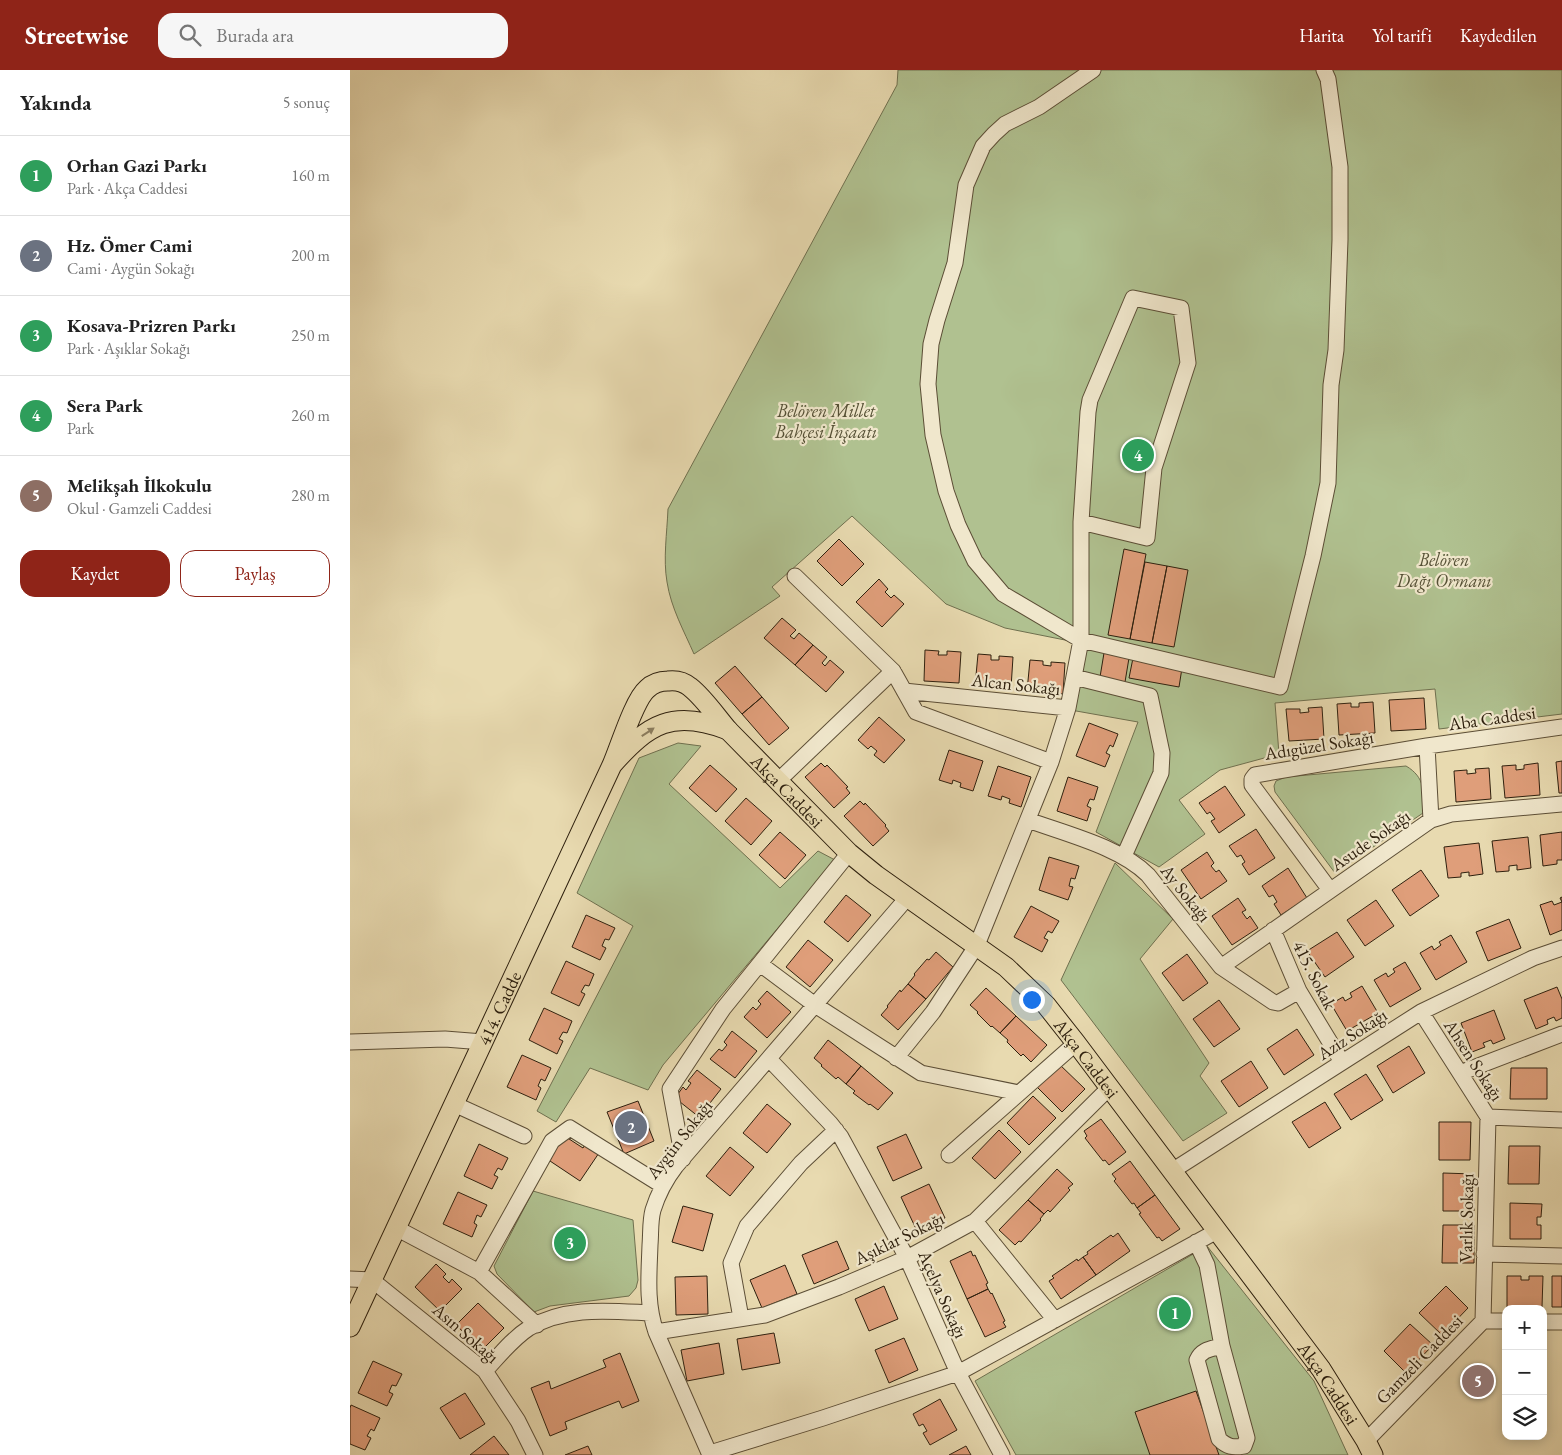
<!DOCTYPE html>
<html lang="tr">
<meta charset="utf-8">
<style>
:root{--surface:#fff;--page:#f6f6f6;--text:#222;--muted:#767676;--line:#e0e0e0;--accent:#8f2418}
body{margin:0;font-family:"EB Garamond",serif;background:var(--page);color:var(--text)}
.controls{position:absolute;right:15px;bottom:15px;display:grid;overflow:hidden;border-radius:10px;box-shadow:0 2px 12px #0003}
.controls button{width:45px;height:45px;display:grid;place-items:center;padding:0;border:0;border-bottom:1px solid var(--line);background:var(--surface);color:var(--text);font:25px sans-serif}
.you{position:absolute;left:681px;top:929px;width:18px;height:18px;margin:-12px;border:4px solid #fff;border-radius:50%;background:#1a73e8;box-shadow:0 0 0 8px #1a73e833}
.badge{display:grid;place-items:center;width:32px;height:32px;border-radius:50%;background:var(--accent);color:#fff;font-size:16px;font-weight:700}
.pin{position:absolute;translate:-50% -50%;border:2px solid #fff;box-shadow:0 1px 5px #0006}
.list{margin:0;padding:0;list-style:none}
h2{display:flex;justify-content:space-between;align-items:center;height:65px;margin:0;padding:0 20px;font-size:21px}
h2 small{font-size:16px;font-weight:400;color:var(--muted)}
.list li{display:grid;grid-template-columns:32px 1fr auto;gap:15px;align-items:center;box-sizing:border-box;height:80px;padding:0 20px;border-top:1px solid var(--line)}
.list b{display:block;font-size:19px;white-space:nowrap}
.list p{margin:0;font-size:16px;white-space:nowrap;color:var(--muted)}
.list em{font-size:16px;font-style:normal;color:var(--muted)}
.actions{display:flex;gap:10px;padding:15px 20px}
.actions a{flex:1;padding:11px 0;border:1px solid var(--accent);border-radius:15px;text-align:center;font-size:18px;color:var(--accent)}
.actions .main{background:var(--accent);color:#fff}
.icon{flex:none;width:28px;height:28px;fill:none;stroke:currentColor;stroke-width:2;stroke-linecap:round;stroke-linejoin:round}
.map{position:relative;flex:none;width:1212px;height:1385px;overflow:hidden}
header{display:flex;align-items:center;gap:30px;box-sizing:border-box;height:70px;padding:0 25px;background:var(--accent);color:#fff}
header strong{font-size:24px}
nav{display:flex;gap:28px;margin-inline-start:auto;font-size:18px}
.search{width:350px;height:45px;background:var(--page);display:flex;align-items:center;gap:12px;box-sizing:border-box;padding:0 18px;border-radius:15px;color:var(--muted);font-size:19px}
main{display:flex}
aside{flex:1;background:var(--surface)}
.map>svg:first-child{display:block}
.green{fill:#b0c190;stroke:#6f704f}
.building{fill:#df9e7a;stroke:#2e200e}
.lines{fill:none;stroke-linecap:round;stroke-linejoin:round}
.minor-casing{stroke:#5c4e36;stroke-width:17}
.major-casing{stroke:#2e200e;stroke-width:21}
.minor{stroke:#f0e7cc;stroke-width:15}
.major{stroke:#e8dab0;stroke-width:19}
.oneway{fill:#8b7d5f}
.labels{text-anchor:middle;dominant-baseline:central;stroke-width:4.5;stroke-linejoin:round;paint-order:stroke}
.park-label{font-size:18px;font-style:italic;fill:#555035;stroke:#f0e7cc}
.street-label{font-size:18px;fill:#2e200e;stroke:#f0e7cc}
</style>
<header>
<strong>Streetwise</strong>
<div class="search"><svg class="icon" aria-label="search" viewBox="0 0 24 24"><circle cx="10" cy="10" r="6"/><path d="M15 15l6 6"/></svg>Burada ara</div>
<nav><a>Harita</a><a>Yol tarifi</a><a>Kaydedilen</a></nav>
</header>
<main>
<aside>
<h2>Yakında<small>5 sonuç</small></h2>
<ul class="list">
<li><span class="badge" style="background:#2e9e5b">1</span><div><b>Orhan Gazi Parkı</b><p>Park · Akça Caddesi</p></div><em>160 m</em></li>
<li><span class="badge" style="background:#6b7280">2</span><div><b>Hz. Ömer Cami</b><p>Cami · Aygün Sokağı</p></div><em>200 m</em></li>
<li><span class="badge" style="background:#2e9e5b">3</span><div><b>Kosava-Prizren Parkı</b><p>Park · Aşıklar Sokağı</p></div><em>250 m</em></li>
<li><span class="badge" style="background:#2e9e5b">4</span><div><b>Sera Park</b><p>Park</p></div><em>260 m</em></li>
<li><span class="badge" style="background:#8d6e63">5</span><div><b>Melikşah İlkokulu</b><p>Okul · Gamzeli Caddesi</p></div><em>280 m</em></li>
</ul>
<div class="actions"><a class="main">Kaydet</a><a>Paylaş</a></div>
</aside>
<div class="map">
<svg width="1212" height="1385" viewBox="0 0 1212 1385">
<rect width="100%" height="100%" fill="#e8dab0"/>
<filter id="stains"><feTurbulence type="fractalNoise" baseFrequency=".004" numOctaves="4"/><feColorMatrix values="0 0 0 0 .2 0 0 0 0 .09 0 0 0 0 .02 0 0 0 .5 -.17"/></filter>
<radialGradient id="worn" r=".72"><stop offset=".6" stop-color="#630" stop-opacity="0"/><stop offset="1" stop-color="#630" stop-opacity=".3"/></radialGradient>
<path class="green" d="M548,0h664v644l-123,15 -4,-40 -160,14 4,51 -59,16 -41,30 26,34 -46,33 -63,-35 42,-110 -73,-13 10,-67 -70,-14 -59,-24 -94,-88 -80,71 8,9 -86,58c-10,-23 -23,-46 -27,-72 -4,-23 0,-49 1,-73l229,-424z
M328,673l23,3 -32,38 111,104 38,-37 17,9 -172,205 -15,25 -58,-22 -34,54 -19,-11 96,-185 -56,-33 62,-135z
M1056,696c19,11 19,27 17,47l-88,60 -60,-81 -1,-6 2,-5 10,-4z
M765,793l58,56 -33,40 69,104 -9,13 27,37 -44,28 -122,-161z
M183,1121l100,29 5,60 -2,8 -7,8 -79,10 -16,6 -37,-38 -3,-8z
M857,1176l107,135 34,74h-332l-41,-74z"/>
<path class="building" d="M489,469l25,25 -22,22 -25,-25z
M774,479l22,5 -16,85 -22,-4z
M795,492l22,4 -15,77 -22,-4z
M817,496l21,4 -14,77 -22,-4z
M529,509l9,10 -3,3 6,6 3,-3 10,9 -22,23 -26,-25z
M432,548l14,12 -6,6 4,3 5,-6 14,12 -18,20 -31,-27z
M463,575l14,12 -5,6 3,3 5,-6 14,12 -18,20 -31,-27z
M575,580l14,1 -1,4h9v-4l14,1 -2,31 -35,-2z
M754,583l25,5 -4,24 -25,-5z
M628,584l13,1v5h8v-4l14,1 -2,31 -36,-2z
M783,588l49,10 -3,19 -50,-9z
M680,590l13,1v4l8,1v-4l14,1 -2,31 -36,-3z
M385,596l27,31 -20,17 -27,-31z
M412,627l27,31 -20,17 -27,-31z
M1074,628l2,31 -35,2 -2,-31z
M1023,632l2,31 -36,2 -2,-31 14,-1v4h8v-4z
M972,637l2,32 -35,2 -3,-32h14v4l9,-1 -1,-4z
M529,647l26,23 -21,23 -10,-8 3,-4 -6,-5 -3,3 -10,-9z
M739,653l29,11 -5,13 -3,-2 -4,8 4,2 -5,12 -29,-11z
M599,680l34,11 -10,30 -13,-4 1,-4 -8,-3 -1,4 -13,-4z
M1212,691v32h-3l-3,-31z
M471,693l4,4 2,-2 21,22 -2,1 4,5 -16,15 -29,-31z
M1188,693l2,32 -35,3 -3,-32 14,-1v5l8,-1v-4z
M360,695l27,24 -21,23 -27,-24z
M648,696l33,11 -10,30 -12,-4 1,-4 -8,-3 -1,4 -13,-4z
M1139,698l2,31 -35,3 -2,-31 13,-1v4l9,-1 -1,-4z
M718,707l30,10 -4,13 -4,-1 -3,7 4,2 -4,13 -30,-10z
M875,716l20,29 -26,18 -8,-12 4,-2 -5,-7 -3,2 -8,-11z
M396,728l26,23 -21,24 -26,-24z
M510,731l4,4 1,-2 21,22 -1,1 4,5 -16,15 -29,-30z
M906,759l19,29 -26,17 -7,-11 3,-2 -4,-7 -4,2 -8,-11z
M430,762l26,23 -21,24 -26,-24z
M1212,762v28h-5v4l-14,2 -3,-31z
M1178,767l3,31 -14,2v-5l-8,1v5l-13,1 -4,-31z
M1129,773l4,31 -14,2v-4l-8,1v4l-13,1 -4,-31z
M857,782l7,11 -3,3 5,6 3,-2 8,11 -26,18 -20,-29z
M699,787l30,9 -4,13 -4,-1 -2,8 4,1 -5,13 -29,-10z
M938,798l19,30 -26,17 -7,-11 3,-2 -4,-7 -4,2 -7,-11z
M1071,800l18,26 -29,20 -18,-26z
M496,825l25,20 -23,27 -24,-20z
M1212,827v33l-12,5 -10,-30 12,-4 2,4 8,-3 -2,-4z
M888,828l8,12 -4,2 5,7 3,-3 8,12 -26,17 -20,-29z
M1026,830l18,26 -29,20 -18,-26z
M681,836l28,15 -7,12 -4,-2 -4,7 4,2 -6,12 -28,-15z
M236,845l29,13 -6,12 -4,-1 -3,7 4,2 -6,12 -28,-13z
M1159,849l12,29 -33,13 -12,-29z
M987,862l17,25 -29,20 -18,-26z
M1101,865l16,27 -31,18 -16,-27 12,-7 2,4 7,-5 -2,-3z
M458,870l25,20 -23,27 -24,-20z
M586,882l17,15 -27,32 -18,-15 7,-9 -1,-1 13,-15 2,1z
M837,884l21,29 -25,18 -21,-28z
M216,891l28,13 -5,12 -4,-1 -4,7 4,2 -6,12 -28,-13z
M1055,892l16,27 -31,18 -16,-27 12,-7 2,4 7,-5 -2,-3z
M558,914l18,15 -28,31 -17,-15 7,-8 -1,-1 13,-16 1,2z
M1012,916l16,27 -31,18 -16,-27 12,-7 2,4 7,-4 -2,-4z
M1207,917l5,12v19l-6,3 -2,-4 -7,3 1,4 -12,5 -12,-29z
M636,918l30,28 -16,17 -8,-7 -1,1 -14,-14 1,-1 -8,-7z
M417,921l24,21 -24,26 -23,-21 9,-10 3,3 5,-6 -3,-3z
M869,930l21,29 -26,18 -21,-28z
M194,938l28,13 -5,12 -4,-1 -4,7 4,2 -6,13 -28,-14z
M1144,940l11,29 -12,5 -2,-4 -8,3 2,4 -13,5 -11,-29z
M666,946l31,29 -16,17 -8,-8 -2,2 -14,-14 1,-2 -8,-7z
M947,959l17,26 -30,20 -17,-26z
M382,961l25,20 -22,27 -25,-19 9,-10 3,2 5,-6 -3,-3z
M478,970l33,26 -15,18 -8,-7 -2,2 -15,-13 1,-1 -8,-7z
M1059,976l16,27 -32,20 -16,-27z
M172,985l29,13 -6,13 -4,-2 -3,7 3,2 -5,12 -29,-13z
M901,991l17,27 -29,19 -18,-26z
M708,993l27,26 -23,23 -27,-27z
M511,996l32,27 -15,17 -8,-6 -1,1 -16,-12 2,-2 -9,-7z
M1161,998h36v31h-37z
M347,1000l24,19 -22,28 -24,-19 8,-11 3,3 5,-7 -3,-2z
M1016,1004l17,26 -32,20 -17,-26z
M683,1026l23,22 -27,27 -22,-22z
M288,1031l16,40 -30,13 -17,-42z
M975,1032l16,26 -32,20 -17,-26z
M417,1034l24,20 -24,29 -24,-20z
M751,1049l25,33 -17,13 -4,-5 -2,1 -18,-23 2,-2 -3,-5z
M1089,1052h32l-1,38h-31z
M649,1060l22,22 -26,27 -23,-21z
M556,1064l16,34 -29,13 -16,-34z
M213,1065l20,13 4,-7 14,9 -21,31 -33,-22z
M129,1074l29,14 -6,12 -4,-2 -4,7 4,2 -6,12 -28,-13z
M1159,1076h31l-1,38h-31z
M380,1077l24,20 -24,29 -24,-20z
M780,1091l25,34 -18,13 -3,-5 -2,1 -18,-23 2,-2 -4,-5z
M707,1099l16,15 -5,4 2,2 -20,22 -2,-2 -4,4 -16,-14z
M1093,1103l31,1v37h-31z
M579,1114l16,34 -28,13 -16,-34z
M108,1122l29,13 -6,12 -4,-2 -3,8 3,2 -5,12 -29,-13z
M805,1125l25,34 -18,12 -3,-4 -2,1 -18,-24 2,-1 -4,-5z
M678,1130l16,14 -4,5 1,1 -20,22 -2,-1 -4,4 -16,-15z
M1160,1133l32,1 -1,13h-4v8h4v14h-31z
M333,1136l30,8 -10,37 -31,-9z
M1093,1155h31v38h-32z
M768,1163l12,18 -34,24 -13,-18 5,-3 -1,-2 24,-17 2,2z
M487,1171l12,28 -35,15 -12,-29z
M621,1181l2,5 2,-1 13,28 -2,1 2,5 -21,10 -17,-38z
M733,1187l13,18 -35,24 -12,-18 5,-3 -2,-2 25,-17 1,2z
M86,1194l10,10 -3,3 6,6 3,-4 10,10 -22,22 -25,-24z
M435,1195l12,29 -35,14 -12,-28z
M357,1206l1,38 -32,1 -1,-38z
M1157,1206h14v4h8v-4h14l-1,31h-35z
M1202,1206h10v31h-10z
M534,1216l14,33 -29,12 -14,-32z
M1096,1216l22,22 -26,27 -23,-22z
M638,1219l3,5 1,-1 13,28 -2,1 3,5 -21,10 -18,-38z
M128,1233l26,25 -22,22 -26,-25z
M1060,1254l23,21 -27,28 -22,-22z
M424,1263l6,30 -38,7 -5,-31z
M554,1268l14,32 -29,13 -14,-33z
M369,1273l5,31 -37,7 -6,-31z
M270,1283l19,48 -17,7 -3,-7 -54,21 2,7 -17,7 -19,-48 18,-7 2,8 55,-22 -3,-7z
M23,1291l29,13 -6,12 -4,-1 -3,7 4,2 -6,12 -29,-13z
M846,1321l23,64h-69l-15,-43z
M115,1323l20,31 -25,15 -20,-31z
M590,1329l17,31 -27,15 -7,-12 4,-2 -4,-7 -4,2 -6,-12z
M1,1335l29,13 -6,13 -3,-2 -4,7 4,2 -6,12 -15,-6v-36z
M144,1366l15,19h-39z
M238,1376l4,9h-27z
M616,1376l5,9h-22z"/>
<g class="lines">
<g class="minor-casing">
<path id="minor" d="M743,0l-54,37 -34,17 -11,10 -11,12 -17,39 -11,78 -18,57 -6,24 -3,40 5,51 13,56 12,34 17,36 28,33 78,46 199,47 33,-131 15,-73 3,-98 5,-35 4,-110v-73l-12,-88 -4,-9
M445,506l98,95 23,41 135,50
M724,607l76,19 12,57 -1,20 -37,83
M718,638l13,-68v-118l7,-110 2,-12 43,-102 48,10 7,55 -34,105 -7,70 -66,-16
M1077,676l135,-19
M428,711l115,-110
M678,750c38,14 92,27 120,55l73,92 52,35 5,1 21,-12
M980,820l-78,-105v-6l3,-4 172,-29 4,74
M923,860l26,61 43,71
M410,894l55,41 106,68 98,20
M871,897l210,-147 20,-6 111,-10
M1071,942l67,105 74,3
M0,972l95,-3 38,3
M546,988l37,-46 44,-67 74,-183 17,-54 -164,-17
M419,989l61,64 11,14 66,121 51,115 44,82
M1110,1003l102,-39
M104,1034l70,32
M599,1085l127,-112
M333,1089l-13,-70 53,-80 126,-156
M822,1101l249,-159 112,-54 29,-10
M625,1151l80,99
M46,1158l83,44 58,53
M846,1172l11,23 15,81 25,92 -3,8c-11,2 -17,1 -25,-7l-22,-79c5,-11 14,-11 25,-14
M1134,1184l78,2
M129,1202l73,-131 18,-13 93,58
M0,1209l22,1 113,91 33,50 17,34
M391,1248l-10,-55 16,-37 54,-63 35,-33
M1133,1251l5,-204
M1193,1252h19
M306,1262l109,-17 74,-28 68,-29 68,-37 135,-134
M135,1301c14,-15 27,-32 44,-43 37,-22 80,-17 121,-15
M1016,1371l117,-120h23
M360,1383l113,-35 135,-45 259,-142
M360,1385l-54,-123c-10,-29 -7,-57 -6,-87 1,-12 0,-24 3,-35 5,-16 13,-31 23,-44l231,-268"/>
</g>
<g class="major-casing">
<g id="major">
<path id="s1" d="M378,660l121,123 27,22 130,92 40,38 30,38 245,326 45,72 7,14"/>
<path id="s2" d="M0,1257l262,-562c8,-18 22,-65 35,-76 6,-6 14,-8 21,-8 8,-1 16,1 22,6 14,11 26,29 38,43 -55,-21 -79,-7 -116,35"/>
</g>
</g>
<use href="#minor" class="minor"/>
<use href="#major" class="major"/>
</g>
<defs><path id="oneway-solid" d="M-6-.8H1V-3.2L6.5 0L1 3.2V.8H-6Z" transform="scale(1.25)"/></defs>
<use class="oneway" href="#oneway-solid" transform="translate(298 662) rotate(-33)"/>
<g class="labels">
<g class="park-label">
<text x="476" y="340">Belören Millet<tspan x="476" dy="21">Bahçesi İnşaatı</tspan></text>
<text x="1094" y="489">Belören<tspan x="1094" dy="21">Dağı Ormanı</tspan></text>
</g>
<g class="street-label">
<text transform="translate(666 614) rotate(6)">Alcan Sokağı</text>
<text transform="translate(1142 648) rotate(-8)">Aba Caddesi</text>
<text transform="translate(969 675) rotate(-9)">Adıgüzel Sokağı</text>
<text stroke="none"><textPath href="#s1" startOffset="85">Akça Caddesi</textPath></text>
<text transform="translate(1020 770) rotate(-35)">Asude Sokağı</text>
<text transform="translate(836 823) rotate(51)">Ay Sokağı</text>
<text transform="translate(965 905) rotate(63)">415. Sokak</text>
<text stroke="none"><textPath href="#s2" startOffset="352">414. Cadde</textPath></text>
<text transform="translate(1002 964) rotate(-33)">Aziz Sokağı</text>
<text stroke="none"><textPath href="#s1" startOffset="489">Akça Caddesi</textPath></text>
<text transform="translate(1124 990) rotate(57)">Ahsen Sokağı</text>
<text transform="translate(329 1069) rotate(-52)">Aygün Sokağı</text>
<text transform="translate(1116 1148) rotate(-89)">Varlık Sokağı</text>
<text transform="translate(549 1168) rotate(-26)">Aşıklar Sokağı</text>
<text transform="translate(593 1224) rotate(66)">Açelya Sokağı</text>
<text transform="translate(116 1263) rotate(41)">Asın Sokağı</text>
<text transform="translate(1069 1289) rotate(-46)">Gamzeli Caddesi</text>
<text stroke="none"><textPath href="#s1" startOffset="894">Akça Caddesi</textPath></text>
</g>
</g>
<rect width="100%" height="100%" filter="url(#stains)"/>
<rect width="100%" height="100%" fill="url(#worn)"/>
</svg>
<div class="controls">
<button>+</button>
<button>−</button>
<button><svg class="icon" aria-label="layers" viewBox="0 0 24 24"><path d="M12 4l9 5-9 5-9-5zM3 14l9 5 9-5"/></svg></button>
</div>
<div class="you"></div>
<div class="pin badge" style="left:825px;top:1243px;background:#2e9e5b">1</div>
<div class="pin badge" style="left:281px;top:1057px;background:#6b7280">2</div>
<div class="pin badge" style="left:220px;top:1173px;background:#2e9e5b">3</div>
<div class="pin badge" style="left:788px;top:385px;background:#2e9e5b">4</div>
<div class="pin badge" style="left:1128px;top:1311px;background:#8d6e63">5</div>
</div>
</main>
